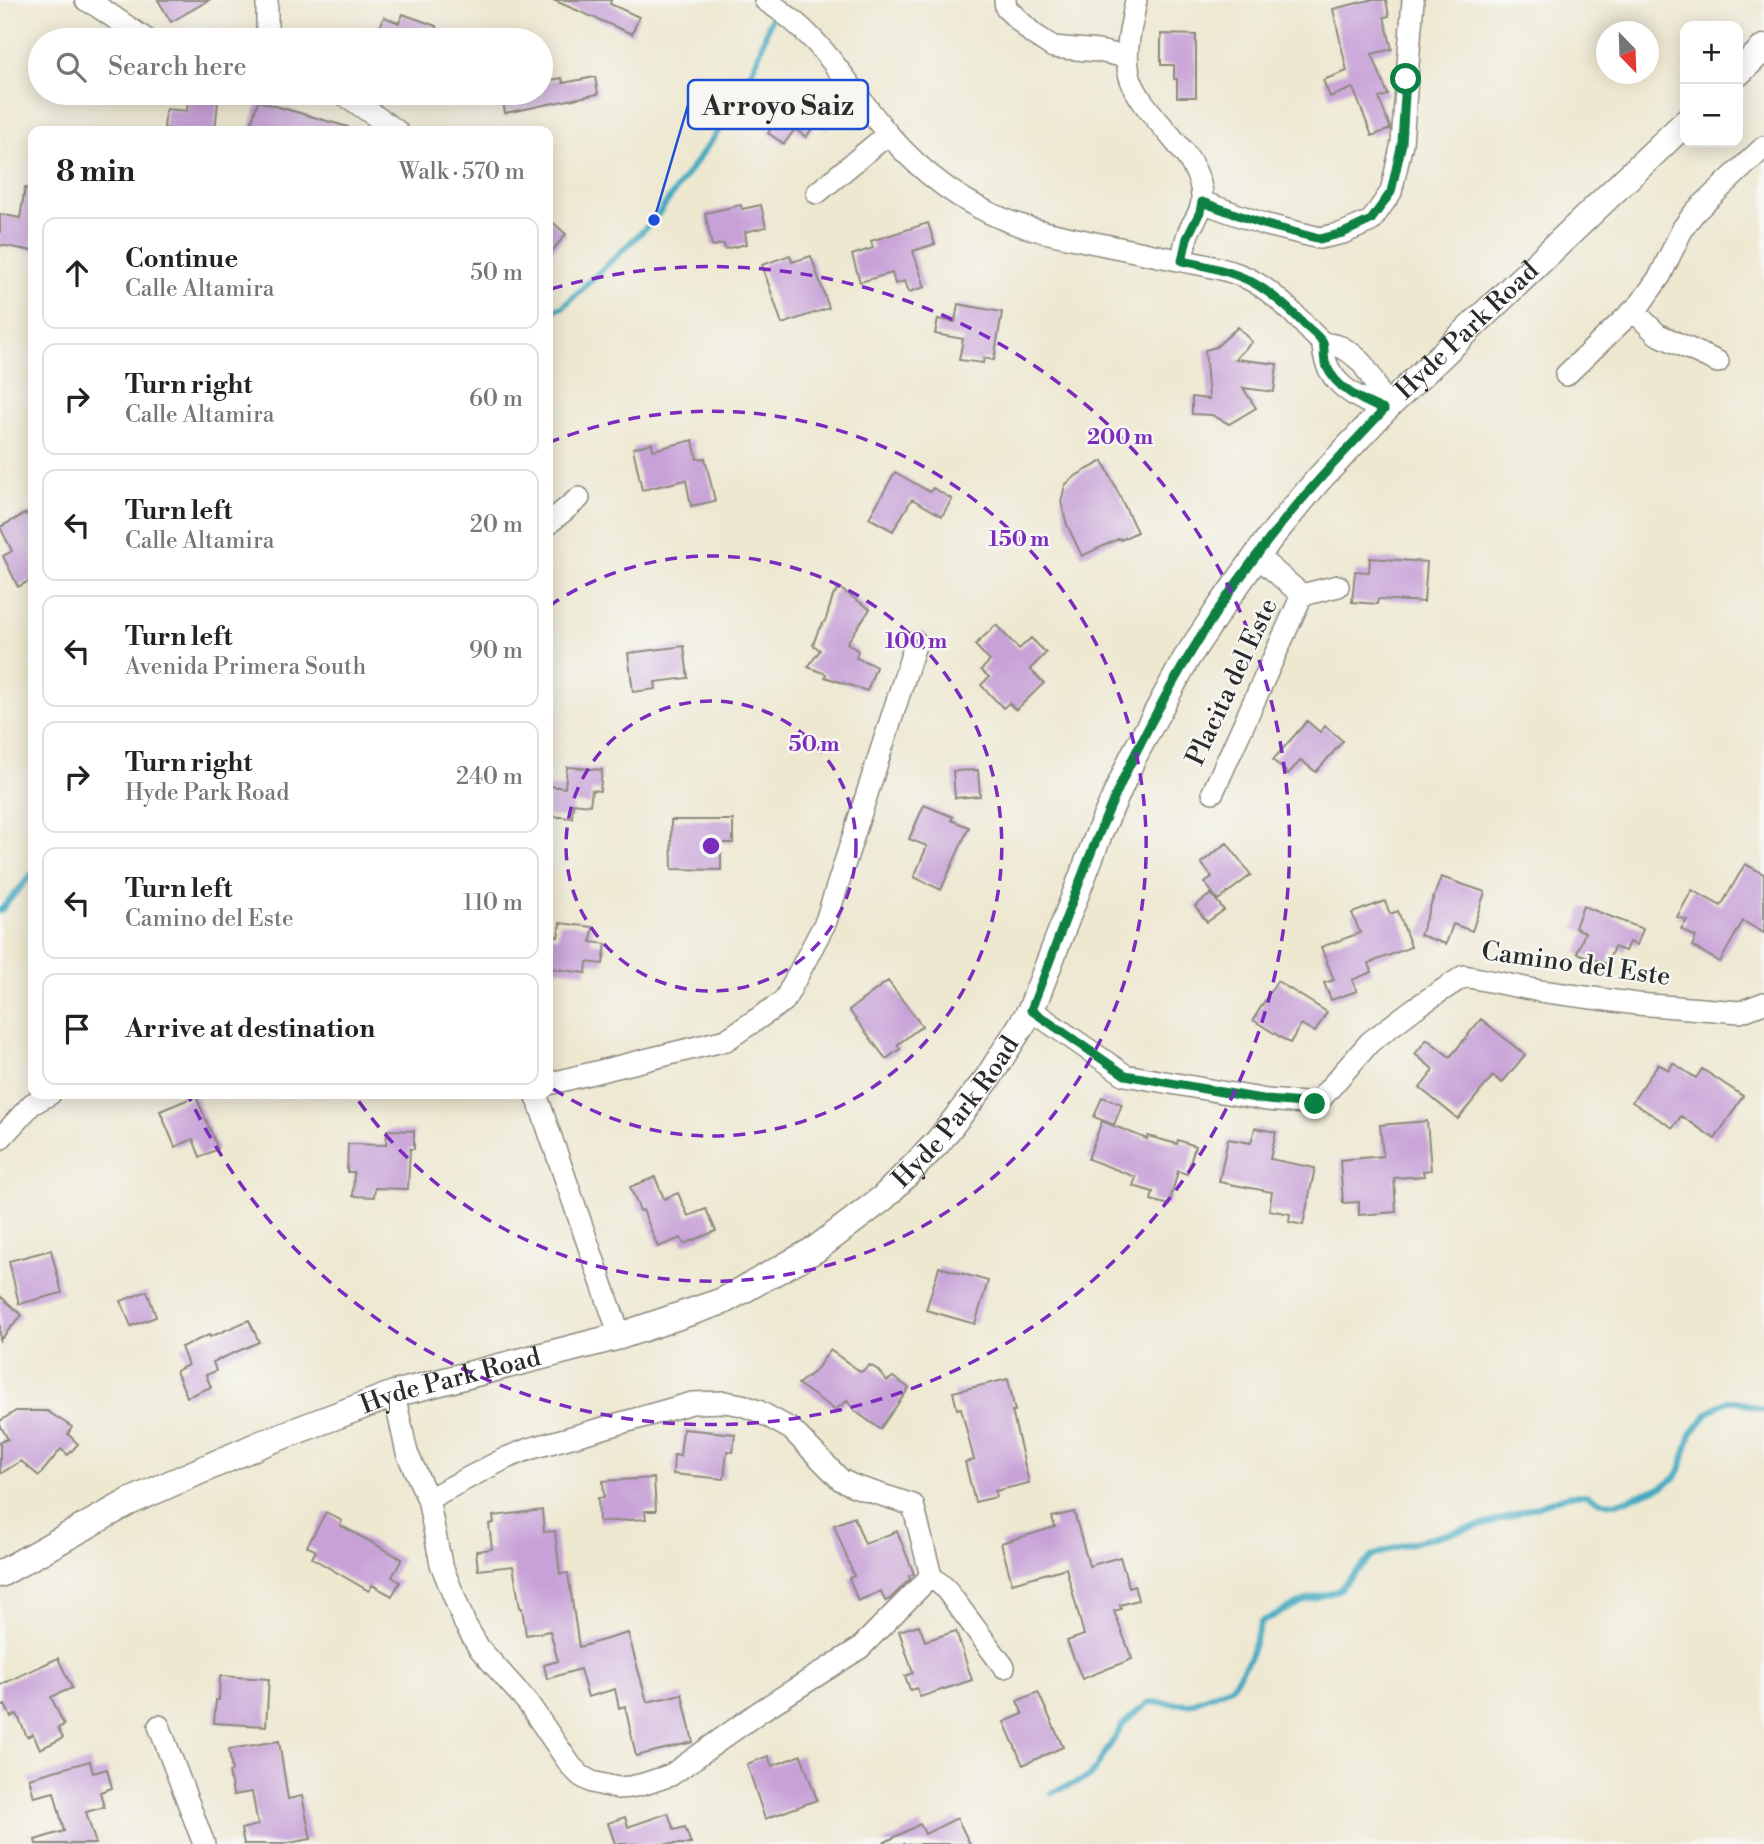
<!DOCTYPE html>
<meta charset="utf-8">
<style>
:root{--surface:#fff;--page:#f6f6f6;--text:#222;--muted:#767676;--line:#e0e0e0}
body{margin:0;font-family:"Libre Bodoni",serif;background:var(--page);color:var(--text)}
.controls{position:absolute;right:21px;top:21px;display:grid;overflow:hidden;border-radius:14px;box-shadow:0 4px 18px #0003}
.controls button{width:63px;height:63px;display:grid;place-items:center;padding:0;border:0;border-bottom:2px solid var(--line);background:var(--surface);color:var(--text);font:35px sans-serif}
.compass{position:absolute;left:1596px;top:21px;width:63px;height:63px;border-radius:50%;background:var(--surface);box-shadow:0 4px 18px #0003;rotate:157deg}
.stop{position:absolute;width:21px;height:21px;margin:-16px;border:5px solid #0b8043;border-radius:50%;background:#fff}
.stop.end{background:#0b8043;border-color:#fff;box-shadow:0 2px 7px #0008}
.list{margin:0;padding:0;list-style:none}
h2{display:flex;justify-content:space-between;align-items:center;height:91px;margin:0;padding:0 28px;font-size:30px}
h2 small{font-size:23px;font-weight:400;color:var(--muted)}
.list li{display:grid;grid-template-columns:46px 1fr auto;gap:21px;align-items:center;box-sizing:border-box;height:112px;margin:0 14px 14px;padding:0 14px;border:2px solid var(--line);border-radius:14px}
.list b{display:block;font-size:26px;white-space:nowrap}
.list p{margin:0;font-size:23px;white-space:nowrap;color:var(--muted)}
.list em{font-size:23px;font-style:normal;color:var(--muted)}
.icon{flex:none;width:38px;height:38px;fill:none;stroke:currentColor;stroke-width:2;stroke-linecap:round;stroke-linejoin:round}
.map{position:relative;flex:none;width:1764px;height:1844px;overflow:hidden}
.search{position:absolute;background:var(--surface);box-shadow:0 4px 18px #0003;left:28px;top:28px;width:525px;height:77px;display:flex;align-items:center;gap:18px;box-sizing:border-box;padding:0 24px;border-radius:38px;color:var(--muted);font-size:26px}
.panel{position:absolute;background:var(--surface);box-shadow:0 4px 18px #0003;left:28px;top:126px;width:525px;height:973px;border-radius:14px}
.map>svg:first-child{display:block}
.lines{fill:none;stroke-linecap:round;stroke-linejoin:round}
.stream{stroke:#40a9c0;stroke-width:6}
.building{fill:#c7a1d7}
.minor-casing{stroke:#8c8a7e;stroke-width:24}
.major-casing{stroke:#8c8a7e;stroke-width:29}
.minor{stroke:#fff;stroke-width:21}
.major{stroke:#fff;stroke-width:26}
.route{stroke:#0b8043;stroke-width:9}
.ring{fill:none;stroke:#7b2cbf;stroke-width:3.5;stroke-dasharray:12 9}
.labels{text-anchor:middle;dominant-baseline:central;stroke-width:5;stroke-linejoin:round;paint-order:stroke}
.street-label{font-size:26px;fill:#2b2b2b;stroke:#f6f6f2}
.centre{fill:#7b2cbf;stroke:#f6f6f2;stroke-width:3.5}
.ring-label{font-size:21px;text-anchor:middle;font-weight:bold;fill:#7b2cbf;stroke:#f6f6f2;stroke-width:5;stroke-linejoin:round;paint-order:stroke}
.leader{fill:none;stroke:#1d4ed8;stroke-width:2.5}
.callout-dot{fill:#1d4ed8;stroke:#f6f6f2;stroke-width:2.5}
.callout{fill:#f6f6f2;stroke:#1d4ed8;stroke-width:2.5}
.callout-label{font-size:28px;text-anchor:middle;font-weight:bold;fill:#2b2b2b}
</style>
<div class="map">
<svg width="1764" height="1844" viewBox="0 0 1764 1844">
<rect width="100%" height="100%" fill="#f6f6f2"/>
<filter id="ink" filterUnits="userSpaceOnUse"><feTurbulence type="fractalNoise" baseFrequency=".0143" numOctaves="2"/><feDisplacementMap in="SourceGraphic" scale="14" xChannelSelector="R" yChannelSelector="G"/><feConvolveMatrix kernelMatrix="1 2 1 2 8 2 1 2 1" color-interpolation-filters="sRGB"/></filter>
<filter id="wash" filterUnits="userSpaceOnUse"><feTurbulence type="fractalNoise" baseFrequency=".00686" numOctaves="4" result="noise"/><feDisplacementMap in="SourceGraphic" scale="28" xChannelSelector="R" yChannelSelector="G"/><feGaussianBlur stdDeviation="1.57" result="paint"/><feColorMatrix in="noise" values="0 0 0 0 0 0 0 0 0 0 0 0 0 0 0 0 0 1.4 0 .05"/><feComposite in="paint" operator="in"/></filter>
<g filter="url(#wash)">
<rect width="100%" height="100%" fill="#eee8d1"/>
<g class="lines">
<path class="stream" d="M548,312l15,-5 91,-87 73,-101 30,-59 16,-48
M0,911l33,-38
M1051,1793l39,-16 34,-54 25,-21 40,2 42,-17 18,-28 12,-37 45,-22 29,-8 6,-4 6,-8 26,-24 23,-9 97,-25 76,-27h17l15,7 16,1 45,-16 13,-9 5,-8 11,-36 17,-21 10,-7 10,-5h10l26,9"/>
</g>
<g id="blocks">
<path class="building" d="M158,0h51l-38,22z
M553,0h58l-1,4 29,13 -7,17z
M1370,0h16l3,16 -5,1 8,32 -20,5 16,41 -9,3 11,29v2l-18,7 -19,-48 -23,9 -7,-17 24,-9 -14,-62z
M403,14l33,12 7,14h-68l9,-23 15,6z
M1161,34l35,1v62h-19v-18h-3v-14h-13z
M595,77l3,17 -93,19 -3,-17 14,-3h25v-11l21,-4 1,5z
M800,90l36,26 -10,13 -9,-7 -11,15 -11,-8 -11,15 -16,-11z
M188,99l30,3 -3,29h-41l1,-1 -11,-2 2,-19 21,2z
M258,101l90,26 -1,4h-98z
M25,188l8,1v62l-33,-6v-31l20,4z
M741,205l1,4 19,-4 5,22 -21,5 2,12 -22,5 -1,-5 -12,2 -7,-33z
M548,218l18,16 -18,22z
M928,223l7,21 -22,7 12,36 -16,5 -4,-11 -10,3 -3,-11 -32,9 -8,-27 21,-7 -2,-7z
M790,255l2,7 19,-6 18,52 -47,16 -20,-59z
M958,304l44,8 -8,48 -10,-2 -1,5 -24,-3 4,-21 -28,-5 3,-15 17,3z
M1238,327l14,15 -17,17 42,5 -3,28 -31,-4 13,20 -27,16 -17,-9 -20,-1v-17l17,2 -4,-49 11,-3z
M693,440l4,19 8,-1 10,43 -24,5 -5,-26 -44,10 -9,-42 19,-5 1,7z
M1103,461l34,71 -16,8 -1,-2 -38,18 -15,-31 -6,-23 4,-17 12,-10z
M895,472l35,20 3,-4 19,11 -10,17 -30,-17 -19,32 -24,-13z
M26,513l7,14v52l-15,8 -15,-31 9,-5 -12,-24z
M1370,558l57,4 -3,40 -46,-3 -1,5 -25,-2 3,-31 14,1z
M839,588l31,21 -23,34 11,8 -2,7 13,5 7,4 -9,24 -42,-14 1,-3 -18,-7 12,-17 -7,-5 5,-14 8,-12 7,-23z
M996,625l23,24 12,-11 15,15 -16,16 14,14 -28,27 -7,-7 -6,5 -22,-23 8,-8 -8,-7 9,-9 -15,-16z
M684,646l4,32 -33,4 1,7 -23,3 -5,-39z
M1307,721l13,11 5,-6 18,15 -27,31 -15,-12 -13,14 -15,-14z
M567,767l35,3 -2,21 -8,-1 -2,15 -17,-2 -1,15 -24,-2 1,-30 16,2z
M978,770l2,26 -25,2 -2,-27z
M924,805l29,12 -2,3 18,7 -28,63 -27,-13 13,-31 -18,-7z
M671,820h62v23h-12v27l-49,-1z
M1227,843l24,32 -33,25 -13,-17 7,-6 -11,-14z
M1745,864l19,10v59l-21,-12 -23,41 -28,-16 4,-9 -15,-8 6,-9 -10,-3 15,-27 29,16z
M1441,877l44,15 -13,39 -19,-7 -7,20 -26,-9z
M1211,894l13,16 -17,12 -12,-16z
M1385,901l5,13 8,-3 13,36 -42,16 3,9 -20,8 5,11 -26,9 -7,-17 10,-3 -13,-33 39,-14 -8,-20z
M1583,906l60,23 -6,16 -8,-3 -4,9 -11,-4 -7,17 -30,-11 8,-21 -10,-4z
M560,923l33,4 -2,15 15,2 -3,20 -16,-2 -1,11 -38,-5v-33l10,2z
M888,981l34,45 -25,19 3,4 -14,10 -37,-49z
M1277,981l50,31 -12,20 -14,-8 -11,19 -37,-23z
M1481,1019l44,36 -23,28 -9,-7 -35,43 -38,-31 14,-18 -19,-16 12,-15 23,18z
M1673,1063l23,15 6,-9 41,27 -28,43 -34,-23 -8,12 -41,-26 26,-38 11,6z
M196,1096l22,53 -18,8 -7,-18 -18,8 -15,-36z
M1102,1097l20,7 -8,21 -20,-8z
M1102,1121l45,18 1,-3 29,8 1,-4 17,6 -8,28 -9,-3 -9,34 -18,-5 2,-8 -20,-6 3,-9 -48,-18z
M1427,1121l4,49 -8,1 1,5 -30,2 2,34 -37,3v-13l-16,1 -3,-43 43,-4 -3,-31z
M1255,1128l21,4 -6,27 45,9 -12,57 -14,-3 1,-8 -21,-4 3,-18 -53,-10 9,-43 23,4z
M387,1130l27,1v18h-4l-2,40 -33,-1 -1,9 -21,-1 1,-24h-7l1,-28 38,1z
M655,1177l9,22 14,-6 10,23 18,-7 10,22 -32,13 -3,-6 -23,9 -15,-37 -3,1 -10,-24z
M51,1250l11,43 -43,11 -10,-43z
M939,1267l49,14 -13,43 -49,-14z
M147,1291l9,26 -25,9 -10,-25z
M0,1296l22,19 -22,25z
M249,1320l10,22 -46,20 3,9 -10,4 5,12 -24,10 -11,-26 12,-6 -7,-18 28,-12 1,2z
M830,1350l31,22 9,-7 8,5 9,11 6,-4 16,11 -29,41 -25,-18 -8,-10 -12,9 -37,-26 18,-14z
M1008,1379l7,32h-3l17,72 -34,8 1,6 -21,5 -10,-40 9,-2 -13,-52 -4,1 -4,-17z
M16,1411h31l25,16 -4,7 10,10 -10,11 -7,-6 -22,27 -18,-15 -21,13v-32l8,-3 -8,-14v-4z
M683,1429l52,5 -2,18 -6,-1 -3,28 -51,-5 1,-19 6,1z
M654,1478l2,33h-11l1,8 -47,3 -1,-24 6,-1 -1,-16z
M542,1510l2,22 11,-1 5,43 8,-1 11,74 49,-14 19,69 35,-8 11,48 -57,14 -11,-50 -6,2 -4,-19 -27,8 -8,-28 -33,10 -3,-14 14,-4 -8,-30 -24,4 -4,-27h-2l-7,-42 -35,4 -2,-19 16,-2 -3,-25 5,-1 -1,-7z
M326,1512l16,9 -2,4 62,34 -10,18 8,5 -8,14 -20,-11 -3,6 -57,-33 4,-7 -9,-5z
M1074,1512l15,54 31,-9 9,30 5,-2 4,15 -18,5 1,4 -7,2 18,48 -50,20 -15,-38 17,-6 -18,-67 -54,15 -11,-40 54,-16 -3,-10z
M854,1517l11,27 32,-13 17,43 -5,2 1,3 -20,20 -5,2 -4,-10 -23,10 -9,-23 5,-2 -20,-51z
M919,1625l6,16 31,-10 16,49 -52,17 -3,-9 -7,2 -5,-14 8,-3 -14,-42z
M58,1658l14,30 -21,9 13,28 -6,3 5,10 -23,11 -7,-15 -6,3 -10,-23 -6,3 -6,-12 -5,3v-23z
M220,1676l49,3 -3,47 -52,-3 2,-23h3z
M1038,1692l25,55 -40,18 -19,-43 19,-8 -6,-13z
M279,1741l9,58 14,-3 9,43 -28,5h-39l-3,-15 17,-4 -6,-33 -19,3 -4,-23 3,-1 -3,-22z
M801,1755l16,45 -52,19 -18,-55 21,-8 4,10z
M90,1761l3,12 14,-4 5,19 -12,4 4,15 -18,5 10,32h-60l-1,-4 29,-9 -10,-39 -20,5 -5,-19z
M668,1813l6,17 11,-3 6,17h-76l-7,-21 17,-6 3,10z
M957,1818l13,26h-89l39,-20 5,10z"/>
</g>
</g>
<g filter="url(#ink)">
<use href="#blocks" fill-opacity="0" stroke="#8c8a7e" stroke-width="2"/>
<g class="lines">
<g class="minor-casing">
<path id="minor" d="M86,0l11,6 50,34
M765,0c59,37 81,85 124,135 32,37 73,68 119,86 26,10 54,15 82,21 29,6 59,12 88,18 20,4 42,7 62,15 23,9 41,26 59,44 7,7 14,16 22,22 5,4 13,3 20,6 25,12 36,38 43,63
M1005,0l1,8 27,26 20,13 45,4 29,6
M1136,0c-4,25 -14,55 -5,80 15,41 73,75 71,120 0,11 -7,19 -12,29 -5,10 -6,21 -8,32
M267,40v-40
M342,93l55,38
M817,193l71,-59
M1202,202l61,22 57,14 23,-5 28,-12 20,-29 11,-49 11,-143
M1634,311l23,23 61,28
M1323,343c0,38 31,54 61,67
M1566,375l75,-72 19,-27 23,-48 12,-16 69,-65
M548,524l31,-26
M1257,556l45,39
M1213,792l89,-197 36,-9
M1031,1010l94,65 142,25 49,4 54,-62 45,-34 49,-32 76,15 97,13 103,8 24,-9
M548,1084l178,-44 58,-39 42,-80 90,-279
M536,1094l84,242
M0,1139l32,-35 18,-10
M394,1394l13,59 21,46 13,65 24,60 14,24 49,55 43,63 10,10 11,6 25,6 13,-1 14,-3 27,-9 88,-63 101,-64 71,-72
M428,1499l78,-41 23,-9 163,-46 33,-1 17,3 16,6 33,18 50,51 13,6 59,19 18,71 14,12 59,79
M159,1726l45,118"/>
</g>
<g class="major-casing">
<g id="major">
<path d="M1738,73l26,-25"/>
<path id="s1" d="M0,1574l129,-72 132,-58 133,-50 226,-58 103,-35 93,-52 67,-51 55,-56 50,-64 43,-68 69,-179 33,-74 53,-98 36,-54 47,-66 49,-59 66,-70 301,-287"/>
</g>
</g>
<use href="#minor" class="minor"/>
<use href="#major" class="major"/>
</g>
</g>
<g class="lines" filter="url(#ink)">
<path class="route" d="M1315,1104l-48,-4 -142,-25 -94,-65c33,-85 62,-171 102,-252 39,-79 86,-156 141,-225 34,-43 72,-83 110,-123 -23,-10 -48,-21 -58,-45 -3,-7 -1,-15 -3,-22 -3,-6 -14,-14 -19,-19 -42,-43 -64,-52 -122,-63l5,-23 13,-26 2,-10 61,22 57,15 23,-6 28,-13 20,-28 11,-49 4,-64"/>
</g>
<g class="ring">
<circle cx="711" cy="846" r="145"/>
<path d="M549 606A290 290 0 1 1 549 1086"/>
<path d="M548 443A435 435 0 1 1 355 1096"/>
<path d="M551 289A579 579 0 1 1 188 1095"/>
</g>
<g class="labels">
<g class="street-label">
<text stroke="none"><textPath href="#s1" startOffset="2025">Hyde Park Road</textPath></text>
<text transform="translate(1232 682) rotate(-65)">Placita del Este</text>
<text transform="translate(1576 964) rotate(8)">Camino del Este</text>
<text stroke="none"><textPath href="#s1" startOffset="1080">Hyde Park Road</textPath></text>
<text stroke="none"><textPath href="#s1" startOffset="492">Hyde Park Road</textPath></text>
</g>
</g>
<circle cx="711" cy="846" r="10" class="centre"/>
<g class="ring-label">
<text x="1120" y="444">200 m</text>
<text x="1019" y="546">150 m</text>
<text x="916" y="648">100 m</text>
<text x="814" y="751">50 m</text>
</g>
<path class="leader" d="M654 220L688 105"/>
<circle class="callout-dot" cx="654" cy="220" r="7"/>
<rect class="callout" x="688" y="80" width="180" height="49" rx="7"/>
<g class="callout-label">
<text x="778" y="115">Arroyo Saiz</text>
</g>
</svg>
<div class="controls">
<button>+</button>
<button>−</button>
</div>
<svg class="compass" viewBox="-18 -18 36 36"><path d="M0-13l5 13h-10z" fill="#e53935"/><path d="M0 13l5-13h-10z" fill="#767676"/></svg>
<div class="stop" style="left:1406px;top:79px"></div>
<div class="stop end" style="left:1315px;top:1104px"></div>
<div class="search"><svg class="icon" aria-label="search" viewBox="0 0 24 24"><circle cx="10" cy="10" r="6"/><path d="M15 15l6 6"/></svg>Search here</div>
<section class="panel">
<h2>8 min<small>Walk · 570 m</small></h2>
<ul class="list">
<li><svg class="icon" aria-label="ahead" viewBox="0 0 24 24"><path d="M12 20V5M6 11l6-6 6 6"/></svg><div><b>Continue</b><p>Calle Altamira</p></div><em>50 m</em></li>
<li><svg class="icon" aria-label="right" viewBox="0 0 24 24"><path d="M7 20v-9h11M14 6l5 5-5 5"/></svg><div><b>Turn right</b><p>Calle Altamira</p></div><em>60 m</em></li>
<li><svg class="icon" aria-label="left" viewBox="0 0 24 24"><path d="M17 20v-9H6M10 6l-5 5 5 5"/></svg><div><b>Turn left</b><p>Calle Altamira</p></div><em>20 m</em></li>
<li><svg class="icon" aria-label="left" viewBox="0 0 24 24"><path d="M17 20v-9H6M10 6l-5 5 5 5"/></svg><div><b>Turn left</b><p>Avenida Primera South</p></div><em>90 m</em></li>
<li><svg class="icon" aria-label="right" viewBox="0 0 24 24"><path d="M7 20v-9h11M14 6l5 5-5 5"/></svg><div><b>Turn right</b><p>Hyde Park Road</p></div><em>240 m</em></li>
<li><svg class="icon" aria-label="left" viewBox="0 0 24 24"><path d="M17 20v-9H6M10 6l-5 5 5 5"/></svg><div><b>Turn left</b><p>Camino del Este</p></div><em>110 m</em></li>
<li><svg class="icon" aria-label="arrive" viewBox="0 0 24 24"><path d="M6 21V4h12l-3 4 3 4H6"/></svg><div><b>Arrive at destination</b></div></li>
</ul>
</section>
</div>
